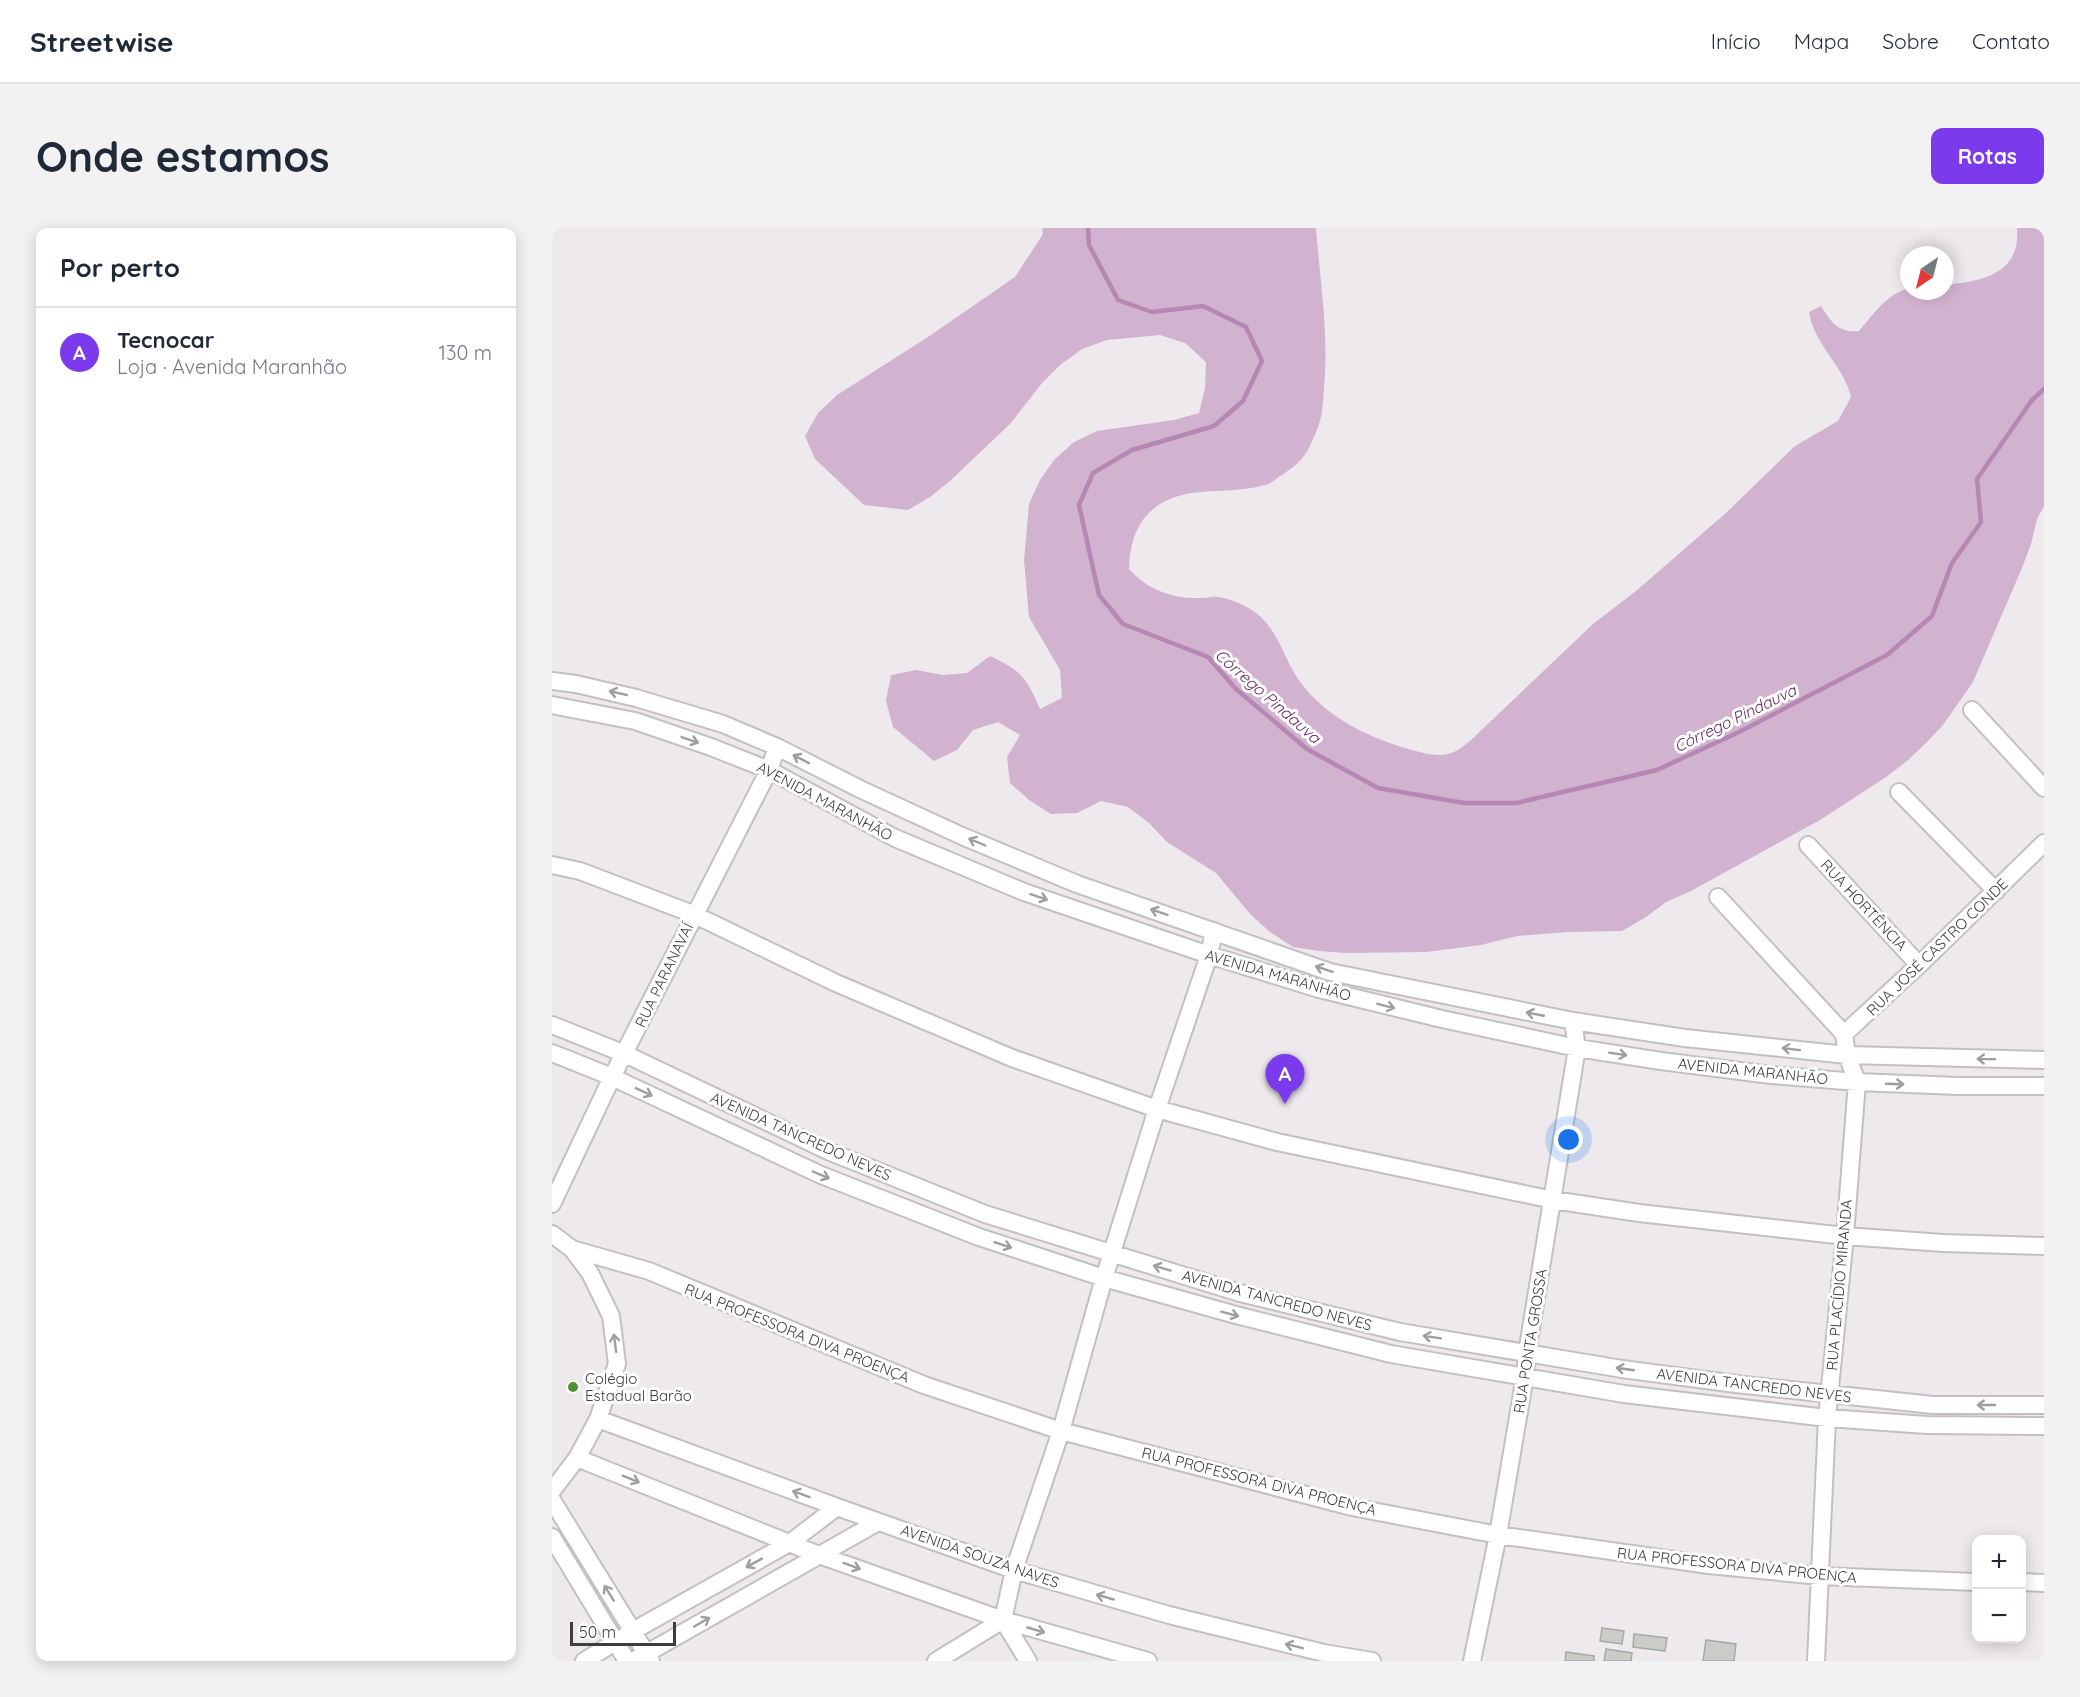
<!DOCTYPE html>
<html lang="pt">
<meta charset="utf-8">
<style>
:root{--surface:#fff;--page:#f2f2f3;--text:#1f2937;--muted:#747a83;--line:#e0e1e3;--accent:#7c3aed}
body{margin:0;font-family:Quicksand,sans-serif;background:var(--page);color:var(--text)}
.controls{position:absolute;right:18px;bottom:18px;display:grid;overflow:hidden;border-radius:12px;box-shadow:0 3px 15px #0003}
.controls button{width:54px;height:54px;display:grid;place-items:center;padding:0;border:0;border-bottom:2px solid var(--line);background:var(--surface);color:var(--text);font:30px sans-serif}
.compass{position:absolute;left:1348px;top:18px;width:54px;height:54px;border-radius:50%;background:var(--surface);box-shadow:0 3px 15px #0003;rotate:215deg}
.scale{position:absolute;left:18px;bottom:15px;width:106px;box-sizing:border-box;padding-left:6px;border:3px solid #3e3c3e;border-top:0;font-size:16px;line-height:21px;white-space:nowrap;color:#3e3c3e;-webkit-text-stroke:4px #fff;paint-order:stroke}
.you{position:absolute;left:1017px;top:912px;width:21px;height:21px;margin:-15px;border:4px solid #fff;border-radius:50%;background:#1a73e8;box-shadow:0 0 0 9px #1a73e833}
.badge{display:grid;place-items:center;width:39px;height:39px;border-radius:50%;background:var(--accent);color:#fff;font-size:20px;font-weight:700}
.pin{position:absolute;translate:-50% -50px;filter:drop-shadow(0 2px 3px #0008)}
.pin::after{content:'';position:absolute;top:32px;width:21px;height:18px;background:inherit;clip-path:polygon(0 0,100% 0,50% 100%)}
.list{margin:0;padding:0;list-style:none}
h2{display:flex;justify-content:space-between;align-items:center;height:78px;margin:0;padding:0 24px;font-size:26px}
h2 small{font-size:20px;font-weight:400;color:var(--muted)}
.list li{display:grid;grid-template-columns:39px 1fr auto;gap:18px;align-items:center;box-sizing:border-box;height:90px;padding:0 24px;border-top:2px solid var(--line)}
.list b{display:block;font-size:22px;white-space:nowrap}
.list p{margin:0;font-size:20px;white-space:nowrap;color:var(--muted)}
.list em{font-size:20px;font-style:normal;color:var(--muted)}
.map{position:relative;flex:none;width:1492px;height:1433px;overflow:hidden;border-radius:12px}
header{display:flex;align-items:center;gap:36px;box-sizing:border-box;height:84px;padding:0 30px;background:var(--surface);border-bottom:2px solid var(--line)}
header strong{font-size:28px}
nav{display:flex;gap:33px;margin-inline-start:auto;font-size:21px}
.intro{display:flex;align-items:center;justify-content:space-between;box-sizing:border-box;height:144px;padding:0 36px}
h1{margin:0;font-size:42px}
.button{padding:15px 27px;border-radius:12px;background:var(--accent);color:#fff;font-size:21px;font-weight:700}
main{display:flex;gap:36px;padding:0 36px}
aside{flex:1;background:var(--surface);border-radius:12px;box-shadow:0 3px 15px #0003}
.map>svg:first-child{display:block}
.green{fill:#d1b2cf}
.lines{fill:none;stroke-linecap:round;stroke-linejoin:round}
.stream{stroke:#b787b4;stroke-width:4.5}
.building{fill:#c9ccc7;stroke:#a6a9a5;stroke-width:1.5}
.minor-casing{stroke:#c4bfc3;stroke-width:20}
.minor{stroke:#fff;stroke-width:16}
.oneway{stroke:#9e9e9e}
.poi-dot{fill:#509031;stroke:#fff;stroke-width:2}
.labels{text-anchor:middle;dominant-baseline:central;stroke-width:6;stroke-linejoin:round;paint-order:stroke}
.street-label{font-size:15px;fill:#3e3c3e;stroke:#fff}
.poi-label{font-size:15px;fill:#3e3c3e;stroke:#fff;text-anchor:start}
.water-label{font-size:16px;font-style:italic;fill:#652a63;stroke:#fff}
</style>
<header>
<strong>Streetwise</strong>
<nav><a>Início</a><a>Mapa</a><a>Sobre</a><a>Contato</a></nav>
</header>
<div class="intro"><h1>Onde estamos</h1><a class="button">Rotas</a></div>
<main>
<aside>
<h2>Por perto<small></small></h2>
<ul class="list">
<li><span class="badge">A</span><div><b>Tecnocar</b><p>Loja · Avenida Maranhão</p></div><em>130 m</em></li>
</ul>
</aside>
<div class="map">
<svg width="1492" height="1433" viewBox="0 0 1492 1433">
<rect width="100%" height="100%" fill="#ede9ed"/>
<path class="green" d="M490,0h274c4,53 13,106 8,159 -1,14 -1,27 -6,40 -10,26 -15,35 -38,49 -5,4 -10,8 -15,9 -21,6 -42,5 -64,7 -47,4 -71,29 -72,77 20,22 44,30 74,29 4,0 9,-2 13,-1 10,0 26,7 34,12 29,17 32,49 51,74 27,36 69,55 111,67 12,3 24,7 36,4 9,-2 17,-9 23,-14l122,-116 43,-33 91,-79 68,-66 43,-25 13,-24c-7,-31 -37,-52 -42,-85l12,-6c11,17 17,27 38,25 15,-17 26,-36 50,-43v3h36v-6c36,-4 76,-10 72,-57h27v278l-7,13 -6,25 -9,24 -49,114 -30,43 -17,18 -19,18 -21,16 -66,43 -129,71 -25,11 -20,15 -24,14 -53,1 -52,4 -36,9 -55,7 -81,1 -26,-2 -26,-4 -23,-15 -19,-17 -35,-42 -49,-31 -18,-19 -21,-16 -27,-6 -24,12 -26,1 -22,-14 -19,-17 -3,-26 13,-22 -22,-13 -25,8 -16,20 -23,11 -41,-34 -7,-26 5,-26 25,-5 27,5 24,-2 23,-17c32,15 36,21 50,53l22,-11 -2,-28 -31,-53 -5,-57 5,-56 11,-24 15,-21 19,-17 23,-11 77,-11 25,-7 6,-25 1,-26 -21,-19 -25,-8 -53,5 -25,9 -22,16 -18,18 -32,41 -59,56 -21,17 -22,13 -44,-5 -49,-46 -10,-23 13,-23 19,-18 91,-58 87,-60 28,-43z"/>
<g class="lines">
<path class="stream" d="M536,0l1,17 29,55 34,12 51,-6 43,21 16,34 -19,40 -29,25 -82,24 -39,23 -14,32 20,90 24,29 85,33 28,32 71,60 71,39 86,15h52l141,-33 82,-38 148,-77 45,-39 20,-53 29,-41 -4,-43 55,-79 12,-11"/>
</g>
<path class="building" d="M1050,1400l22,3 -2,13 -22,-3z
M1082,1406l33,4 -2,13 -32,-4z
M1154,1412l30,4 -2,17h-31z
M1054,1421l26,4 -1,8h-27z
M1014,1424l28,4v5h-29z"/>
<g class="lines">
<g class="minor-casing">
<path id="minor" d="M0,453l24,3 60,14 87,26 54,23 85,43 100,46 115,48 253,88 243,49 112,17 162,17 197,5
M0,477l83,16 76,26 58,23 126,68 129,54 185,63 110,34 123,30 135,29 84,13 110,14 86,7 101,4h86
M1420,482l72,78
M1347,564l97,99
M1256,617l111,120
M0,637l28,6 113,43 143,69 176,75 145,51 120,33 276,58 86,13 206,23 98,7 101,3
M1166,669l126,137
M0,797l73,29 203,97 157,63 255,79 160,39 222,37 114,15 197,21h111
M0,825l60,24 209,98 158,62 125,41 132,37 155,39 233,40 203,24 100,7 117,1
M0,976l60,-127 157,-307 8,-23
M0,1006l20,15 18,24 21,43 6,48 -19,55 -21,39 -25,33
M20,1021l77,22 275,114 137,46 291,76 146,28 211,30 111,11 156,6
M46,1191l239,88 177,63 155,45 155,38 48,8
M25,1230l242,97 184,65 145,41
M0,1272l99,161
M0,1309l75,124
M1470,1354l22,1
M451,1392l25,41
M32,1433l49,-30 158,-89 46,-35
M81,1433l245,-139
M384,1433l67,-41 11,-50 47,-139 43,-153 53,-169 52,-154 5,-24
M920,1433l26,-126 27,-159 2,-23 50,-305 -4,-27
M1264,1433l11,-243 18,-182 12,-154 -10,-27 -3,-21 75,-69 125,-122"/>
</g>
<use href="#minor" class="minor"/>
</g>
<defs><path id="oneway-shaft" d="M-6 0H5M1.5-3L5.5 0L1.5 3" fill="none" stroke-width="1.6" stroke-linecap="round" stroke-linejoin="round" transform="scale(1.5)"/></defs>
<g class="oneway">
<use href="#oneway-shaft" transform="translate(66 465) rotate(-167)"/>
<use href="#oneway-shaft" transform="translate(138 512) rotate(19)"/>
<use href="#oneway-shaft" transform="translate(249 531) rotate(-153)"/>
<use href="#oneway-shaft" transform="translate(425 614) rotate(-157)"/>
<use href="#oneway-shaft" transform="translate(487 669) rotate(19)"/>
<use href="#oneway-shaft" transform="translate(607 684) rotate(-161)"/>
<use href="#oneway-shaft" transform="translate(772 741) rotate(-162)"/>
<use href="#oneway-shaft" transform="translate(834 778) rotate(14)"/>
<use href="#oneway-shaft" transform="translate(983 786) rotate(-169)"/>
<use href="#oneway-shaft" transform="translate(1239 821) rotate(-173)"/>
<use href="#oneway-shaft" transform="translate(1066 826) rotate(9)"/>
<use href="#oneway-shaft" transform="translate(1434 831) rotate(-179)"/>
<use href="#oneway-shaft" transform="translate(1343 856) rotate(2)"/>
<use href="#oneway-shaft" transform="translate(92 864) rotate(25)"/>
<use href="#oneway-shaft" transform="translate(269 947) rotate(23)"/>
<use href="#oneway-shaft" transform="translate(451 1017) rotate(18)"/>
<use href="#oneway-shaft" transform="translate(610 1040) rotate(-163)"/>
<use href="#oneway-shaft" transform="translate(678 1086) rotate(15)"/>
<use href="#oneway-shaft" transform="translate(880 1109) rotate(-171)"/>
<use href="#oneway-shaft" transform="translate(63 1115) rotate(-97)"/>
<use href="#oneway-shaft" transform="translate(1073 1141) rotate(-172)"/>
<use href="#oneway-shaft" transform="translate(1434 1177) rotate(-180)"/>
<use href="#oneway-shaft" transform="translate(79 1251) rotate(22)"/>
<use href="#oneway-shaft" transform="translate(249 1266) rotate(-160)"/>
<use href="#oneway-shaft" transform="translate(202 1335) rotate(151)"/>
<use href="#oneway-shaft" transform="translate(300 1338) rotate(20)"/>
<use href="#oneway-shaft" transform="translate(57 1365) rotate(-122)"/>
<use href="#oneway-shaft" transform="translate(553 1369) rotate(-164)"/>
<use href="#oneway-shaft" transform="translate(150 1394) rotate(-30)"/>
<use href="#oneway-shaft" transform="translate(484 1402) rotate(16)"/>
<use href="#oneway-shaft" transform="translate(742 1418) rotate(-166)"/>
</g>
<circle class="poi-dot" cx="21" cy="1159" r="6"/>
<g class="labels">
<g class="street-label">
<text transform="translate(273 573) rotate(28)">AVENIDA MARANHÃO</text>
<text transform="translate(1312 677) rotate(47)">RUA HORTÊNCIA</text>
<text transform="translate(1385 719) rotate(-44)">RUA JOSÉ CASTRO CONDE</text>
<text transform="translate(112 747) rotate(-64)">RUA PARANAVAÍ</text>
<text transform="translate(726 747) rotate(16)">AVENIDA MARANHÃO</text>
<text transform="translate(1201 843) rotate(6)">AVENIDA MARANHÃO</text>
<text transform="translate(249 908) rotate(24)">AVENIDA TANCREDO NEVES</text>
<text transform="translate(1287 1057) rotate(-85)">RUA PLACÍDIO MIRANDA</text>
<text transform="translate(725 1072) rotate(15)">AVENIDA TANCREDO NEVES</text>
<text transform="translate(245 1105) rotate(22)">RUA PROFESSORA DIVA PROENÇA</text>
<text transform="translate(978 1113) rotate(-81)">RUA PONTA GROSSA</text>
<text transform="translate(1202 1157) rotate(7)">AVENIDA TANCREDO NEVES</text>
<text transform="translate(707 1253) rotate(14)">RUA PROFESSORA DIVA PROENÇA</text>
<text transform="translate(428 1328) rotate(19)">AVENIDA SOUZA NAVES</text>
<text transform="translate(1185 1337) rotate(6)">RUA PROFESSORA DIVA PROENÇA</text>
</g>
<g class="poi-label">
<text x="33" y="1150">Colégio<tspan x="33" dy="17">Estadual Barão</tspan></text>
</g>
<g class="water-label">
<text transform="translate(716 468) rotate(41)">Córrego Pindauva</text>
<text transform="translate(1183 490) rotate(-26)">Córrego Pindauva</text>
</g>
</g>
</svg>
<div class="controls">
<button>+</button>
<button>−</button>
</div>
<svg class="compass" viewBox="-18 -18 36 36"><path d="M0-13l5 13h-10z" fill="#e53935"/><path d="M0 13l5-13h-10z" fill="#747a83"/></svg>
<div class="scale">50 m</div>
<div class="you"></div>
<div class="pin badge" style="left:733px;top:876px">A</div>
</div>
</main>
